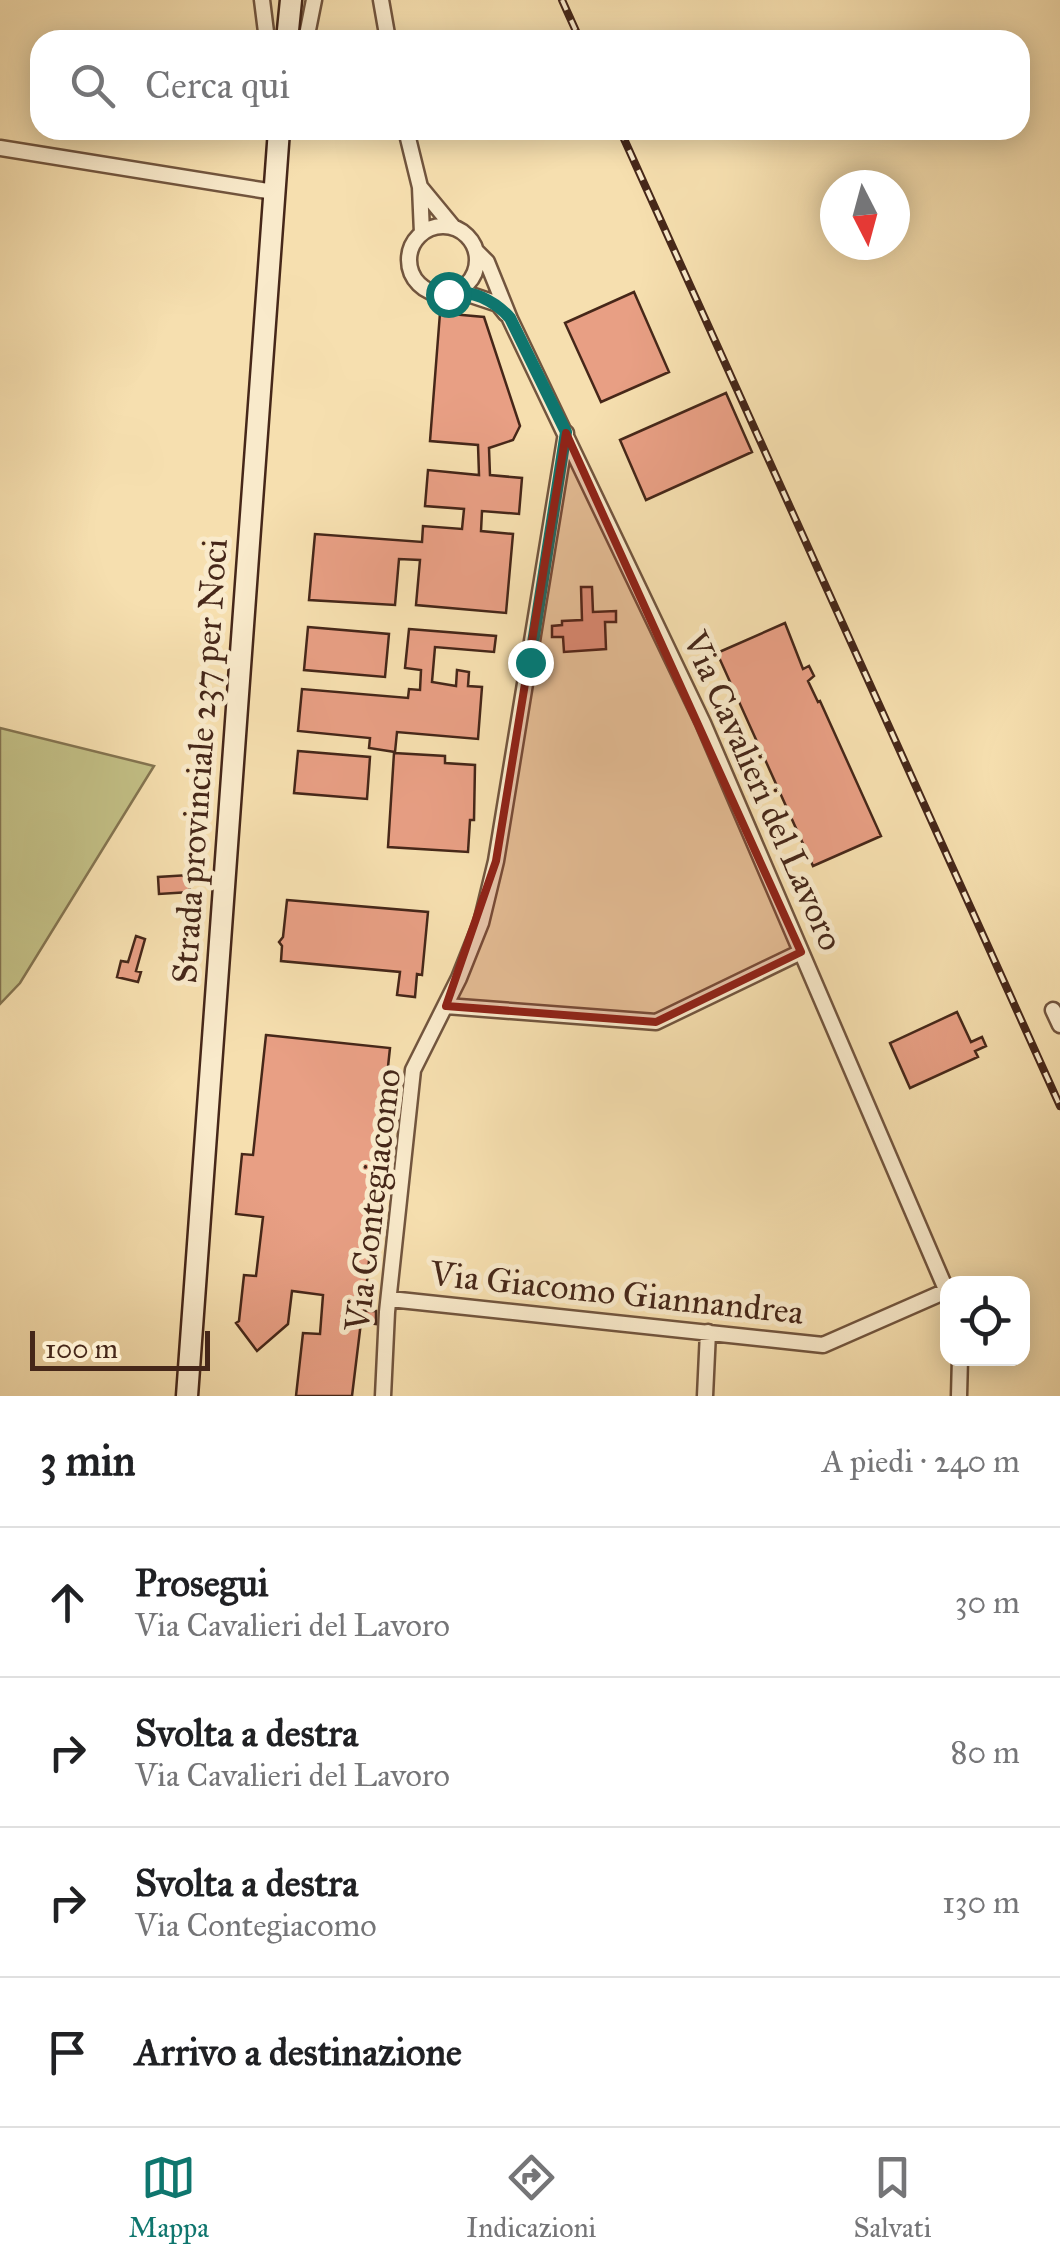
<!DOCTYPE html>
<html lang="it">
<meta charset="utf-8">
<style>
:root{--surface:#fff;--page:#f2f2f2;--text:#202124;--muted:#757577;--line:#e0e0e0;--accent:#0f766e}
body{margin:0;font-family:"IM FELL Great Primer",serif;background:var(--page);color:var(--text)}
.controls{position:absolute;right:30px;bottom:30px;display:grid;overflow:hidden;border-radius:20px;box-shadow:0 5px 25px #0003}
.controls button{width:90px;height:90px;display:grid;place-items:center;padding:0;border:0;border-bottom:2px solid var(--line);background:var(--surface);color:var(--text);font:50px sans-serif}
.compass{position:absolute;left:820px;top:170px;width:90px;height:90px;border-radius:50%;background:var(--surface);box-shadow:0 5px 25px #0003;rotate:174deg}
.scale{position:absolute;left:30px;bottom:25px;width:180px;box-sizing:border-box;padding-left:10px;border:5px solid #462719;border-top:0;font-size:28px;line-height:35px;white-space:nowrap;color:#462719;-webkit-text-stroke:8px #f9eacb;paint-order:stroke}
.stop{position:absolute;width:30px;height:30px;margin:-22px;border:8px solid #0f766e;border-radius:50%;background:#fff}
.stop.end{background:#0f766e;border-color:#fff;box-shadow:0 2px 10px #0008}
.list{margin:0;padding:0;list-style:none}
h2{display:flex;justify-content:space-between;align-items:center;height:130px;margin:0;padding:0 40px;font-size:42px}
h2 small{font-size:32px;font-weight:400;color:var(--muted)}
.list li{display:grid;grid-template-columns:65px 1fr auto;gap:30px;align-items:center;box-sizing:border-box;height:150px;padding:0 40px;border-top:2px solid var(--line)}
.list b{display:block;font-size:38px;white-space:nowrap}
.list p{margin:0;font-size:32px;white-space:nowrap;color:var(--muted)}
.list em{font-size:32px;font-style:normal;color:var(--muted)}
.icon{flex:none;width:55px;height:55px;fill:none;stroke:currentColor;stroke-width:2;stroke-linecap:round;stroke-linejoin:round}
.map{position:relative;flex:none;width:1060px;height:1396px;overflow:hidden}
.search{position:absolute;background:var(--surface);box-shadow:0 5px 25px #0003;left:30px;right:30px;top:30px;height:110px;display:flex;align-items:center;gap:25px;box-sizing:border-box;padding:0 35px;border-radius:30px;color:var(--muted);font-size:38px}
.sheet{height:730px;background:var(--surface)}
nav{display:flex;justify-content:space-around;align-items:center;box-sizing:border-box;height:140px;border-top:2px solid var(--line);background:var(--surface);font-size:28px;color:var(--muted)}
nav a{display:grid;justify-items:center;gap:5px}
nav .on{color:var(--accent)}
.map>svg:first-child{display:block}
.green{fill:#c3c086;stroke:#847450;stroke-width:2.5}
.building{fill:#e89f84;stroke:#462719;stroke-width:2.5}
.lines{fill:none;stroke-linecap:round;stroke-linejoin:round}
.street-casing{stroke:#72553e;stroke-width:19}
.secondary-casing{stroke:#462719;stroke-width:25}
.street{stroke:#f9eacb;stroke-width:14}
.secondary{stroke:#f9eacb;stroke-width:20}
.rail-casing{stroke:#462719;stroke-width:8}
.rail{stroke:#f9eacb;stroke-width:4;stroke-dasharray:11;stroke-linecap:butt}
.route{stroke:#0f766e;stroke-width:12}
.marked{fill:#8f2418;fill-opacity:0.2;stroke:#8f2418;stroke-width:8;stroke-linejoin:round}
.labels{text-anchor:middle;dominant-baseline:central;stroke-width:10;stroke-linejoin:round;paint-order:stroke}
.street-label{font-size:35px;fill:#462719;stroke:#f9eacb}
</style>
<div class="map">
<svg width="1060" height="1396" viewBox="0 0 1060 1396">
<rect width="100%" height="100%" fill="#f6dfaf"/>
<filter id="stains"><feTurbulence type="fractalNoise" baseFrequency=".002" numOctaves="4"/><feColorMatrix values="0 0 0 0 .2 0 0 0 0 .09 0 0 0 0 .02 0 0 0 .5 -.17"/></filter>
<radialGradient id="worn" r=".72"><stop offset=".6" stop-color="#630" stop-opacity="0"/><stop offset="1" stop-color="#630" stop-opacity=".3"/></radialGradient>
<path class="green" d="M0,728l154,38 -134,217 -20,21z"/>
<path class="building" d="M634,292l35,80 -68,30 -36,-79z
M440,313l44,4 36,109 -7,14 -24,8 1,27 32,3 -3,36 -37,-3 -1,20 32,3 -7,79 -90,-8 4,-45 -21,-1 -4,46 -86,-5 6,-66 107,8 1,-16 39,3 2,-20 -39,-3 3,-36 51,5 -1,-30 -48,-4z
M726,393l26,59 -106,48 -26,-60z
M581,587h11l1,25 23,-1v11h-11l1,27 -42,3 -1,-15h-11v-11l10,-1v-4l20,-1z
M785,623l18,46 6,-3 5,10 -6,5 10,21 2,-1 61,135 -68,30 -96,-213z
M308,627l81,7 -4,43 -81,-7z
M409,629l87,7 -2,16 -59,-5 -3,35 24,4 1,-16 12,2 -1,14 14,1 -4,52 -81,-7 -2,20 -26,-4 1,-10 -72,-7 4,-42 106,9 1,-9 11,1 1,-20 -16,-2z
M298,751l72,6 -3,42 -73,-6z
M394,753l51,3v7l30,2 -1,55h-4l-2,32 -80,-5z
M189,875l1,17 -31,2 -1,-17z
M287,900l141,12 -6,63 -5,-1 -2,23 -18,-2 3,-23 -119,-11 1,-15 -3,-4 4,-5z
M136,936l9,3 -9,32 5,1 -3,10 -21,-5 4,-16 7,1z
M957,1012l14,30 11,-5 4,9 -11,5 3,6 -68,31 -20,-45z
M266,1035l124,13 -3,28 8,1 -3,25 -7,-1 -21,210h12v13l-15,-2 -9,74h-56l7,-63 17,1 3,-39 -31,-4 -4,33 -31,27 -21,-28 3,-2 5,-46 12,1 7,-59 -27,-3 6,-60 11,1z"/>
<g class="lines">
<g class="street-casing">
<path id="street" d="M262,0l5,40
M381,0l7,40
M306,40l8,-40
M406,130l14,57 2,46
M0,148l274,44
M421,188l33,40
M409 260a34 34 0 1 1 68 0a34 34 0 1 1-68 0Z
M477,252l10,10 23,57 193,404 245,571
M459,291l39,13 8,10
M446,1006l210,16 145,-70
M1053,1010l7,15
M390,1299l433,46 123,-54
M383,1396l4,-84 26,-242 46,-92 22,-55 15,-62 70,-428
M705,1396l3,-64
M959,1396l1,-38"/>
</g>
<g class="secondary-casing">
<path id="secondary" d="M287,40l4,-40
M187,1396l92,-1266"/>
</g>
<use href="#street" class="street"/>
<use href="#secondary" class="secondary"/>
<g class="rail-casing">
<path id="rail" d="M562,0l18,40
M620,130l440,976"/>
</g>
<use href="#rail" class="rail"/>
</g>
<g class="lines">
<path class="route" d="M448,294c22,-7 48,8 62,24l56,114 -36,230"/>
</g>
<path class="marked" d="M566,433l235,519 -145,70 -210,-16 50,-145z"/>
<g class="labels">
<g class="street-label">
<text transform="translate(200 761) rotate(-86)">Strada provinciale 237 per Noci</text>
<text transform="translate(763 791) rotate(66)">Via Cavalieri del Lavoro</text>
<text transform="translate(373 1200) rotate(-83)">Via Contegiacomo</text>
<text transform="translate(617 1293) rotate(6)">Via Giacomo Giannandrea</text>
</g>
</g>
<rect width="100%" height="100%" filter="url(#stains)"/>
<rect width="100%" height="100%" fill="url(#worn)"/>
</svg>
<div class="controls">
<button><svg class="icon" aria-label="locate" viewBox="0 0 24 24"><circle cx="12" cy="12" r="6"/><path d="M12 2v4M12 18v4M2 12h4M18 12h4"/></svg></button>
</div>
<svg class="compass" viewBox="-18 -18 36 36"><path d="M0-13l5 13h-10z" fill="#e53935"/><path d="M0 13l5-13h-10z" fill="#757577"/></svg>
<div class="scale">100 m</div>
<div class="stop" style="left:448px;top:294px"></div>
<div class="stop end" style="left:530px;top:662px"></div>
<div class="search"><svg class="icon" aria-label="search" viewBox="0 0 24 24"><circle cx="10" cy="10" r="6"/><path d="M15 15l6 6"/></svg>Cerca qui</div>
</div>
<section class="sheet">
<h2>3 min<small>A piedi · 240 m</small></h2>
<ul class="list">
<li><svg class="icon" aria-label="ahead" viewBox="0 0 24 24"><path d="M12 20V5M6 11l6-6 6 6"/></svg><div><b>Prosegui</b><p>Via Cavalieri del Lavoro</p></div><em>30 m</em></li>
<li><svg class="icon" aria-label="right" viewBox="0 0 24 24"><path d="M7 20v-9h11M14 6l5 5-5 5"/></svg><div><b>Svolta a destra</b><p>Via Cavalieri del Lavoro</p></div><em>80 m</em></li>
<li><svg class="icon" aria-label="right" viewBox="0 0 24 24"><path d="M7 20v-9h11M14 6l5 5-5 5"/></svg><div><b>Svolta a destra</b><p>Via Contegiacomo</p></div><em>130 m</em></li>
<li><svg class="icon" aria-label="arrive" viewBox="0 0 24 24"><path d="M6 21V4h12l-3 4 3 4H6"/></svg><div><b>Arrivo a destinazione</b></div></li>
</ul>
</section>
<nav>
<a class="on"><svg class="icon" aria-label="map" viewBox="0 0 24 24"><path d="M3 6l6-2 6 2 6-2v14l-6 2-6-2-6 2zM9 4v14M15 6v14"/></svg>Mappa</a>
<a><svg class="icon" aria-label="directions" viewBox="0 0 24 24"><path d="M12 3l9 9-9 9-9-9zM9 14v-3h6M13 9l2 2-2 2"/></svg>Indicazioni</a>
<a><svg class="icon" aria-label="saved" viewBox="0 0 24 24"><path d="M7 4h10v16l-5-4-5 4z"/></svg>Salvati</a>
</nav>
